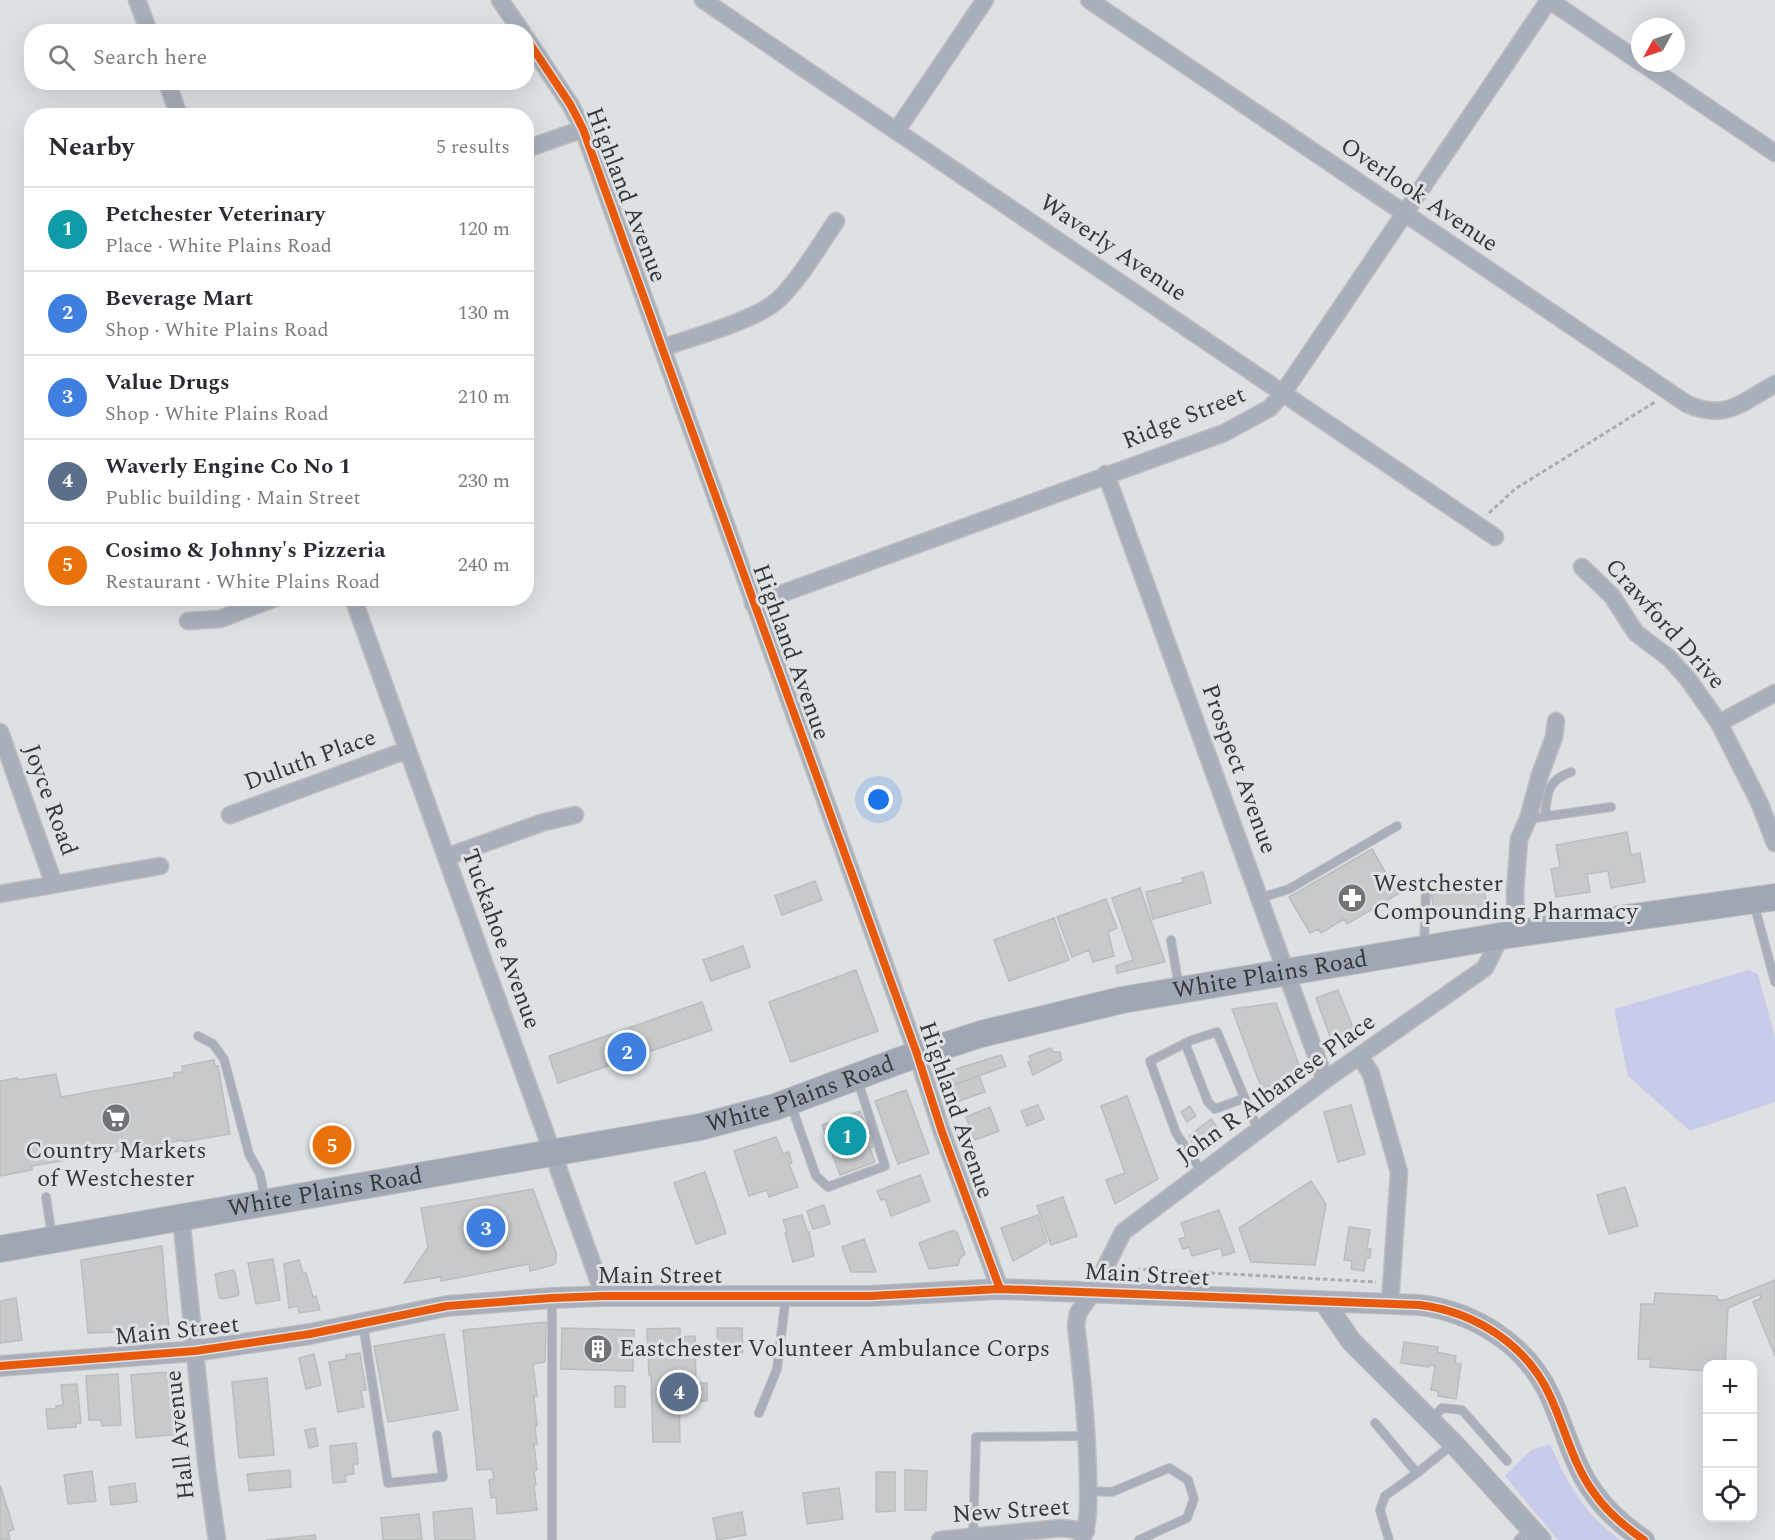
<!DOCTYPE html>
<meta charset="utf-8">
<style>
:root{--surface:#fff;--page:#f7f7f7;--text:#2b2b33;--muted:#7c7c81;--line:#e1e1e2;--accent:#111827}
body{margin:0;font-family:Spectral,serif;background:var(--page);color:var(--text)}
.controls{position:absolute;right:18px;bottom:18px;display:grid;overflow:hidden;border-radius:12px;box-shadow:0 6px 24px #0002}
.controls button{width:54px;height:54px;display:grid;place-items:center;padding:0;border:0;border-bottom:2px solid var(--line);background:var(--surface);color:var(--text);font:30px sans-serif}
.compass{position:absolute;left:1631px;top:18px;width:54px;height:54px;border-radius:50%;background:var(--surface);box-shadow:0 6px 24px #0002;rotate:230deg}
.you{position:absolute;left:879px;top:800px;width:21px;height:21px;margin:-15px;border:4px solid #fff;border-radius:50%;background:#1a73e8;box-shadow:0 0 0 9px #1a73e833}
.badge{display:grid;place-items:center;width:39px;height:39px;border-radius:50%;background:var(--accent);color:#fff;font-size:20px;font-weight:700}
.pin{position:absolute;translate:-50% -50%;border:3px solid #fff;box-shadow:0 2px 6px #0006}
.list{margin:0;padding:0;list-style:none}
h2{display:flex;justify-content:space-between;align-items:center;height:78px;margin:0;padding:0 24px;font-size:26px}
h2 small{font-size:20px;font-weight:400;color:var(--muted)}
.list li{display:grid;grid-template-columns:39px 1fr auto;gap:18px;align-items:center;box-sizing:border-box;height:84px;padding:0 24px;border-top:2px solid var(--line)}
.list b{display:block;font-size:22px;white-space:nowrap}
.list p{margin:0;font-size:20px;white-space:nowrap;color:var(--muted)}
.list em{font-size:20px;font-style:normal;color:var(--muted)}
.icon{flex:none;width:33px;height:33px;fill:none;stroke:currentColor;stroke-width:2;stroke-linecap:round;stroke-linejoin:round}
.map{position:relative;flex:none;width:1775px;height:1540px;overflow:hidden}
.search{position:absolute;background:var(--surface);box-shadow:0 6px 24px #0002;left:24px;top:24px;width:510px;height:66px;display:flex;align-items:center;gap:15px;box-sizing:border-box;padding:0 21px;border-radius:24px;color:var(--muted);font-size:22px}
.panel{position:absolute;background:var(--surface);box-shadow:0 6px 24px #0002;left:24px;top:108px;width:510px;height:498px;border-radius:24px}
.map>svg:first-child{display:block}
.green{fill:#c8ccea}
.building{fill:#c7c9ca;stroke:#babdbe;stroke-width:1.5}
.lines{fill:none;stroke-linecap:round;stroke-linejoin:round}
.service-casing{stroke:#bdbfc0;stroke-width:10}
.minor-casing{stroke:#bdbfc0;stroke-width:19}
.tertiary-casing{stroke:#bdbfc0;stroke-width:22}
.primary-casing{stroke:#bdbfc0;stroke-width:28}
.path{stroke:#a8acb3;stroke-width:3;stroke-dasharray:4.5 3;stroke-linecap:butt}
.service{stroke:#a8afbb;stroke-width:8}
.minor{stroke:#a8afbb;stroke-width:16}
.tertiary{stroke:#a8afbb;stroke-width:20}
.primary{stroke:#9fa7b5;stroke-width:26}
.cycleway-casing{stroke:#dde1e4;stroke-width:11}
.cycleway{stroke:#e8590c;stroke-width:8}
.labels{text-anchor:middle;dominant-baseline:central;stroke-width:6;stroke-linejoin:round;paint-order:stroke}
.street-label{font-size:24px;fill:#363839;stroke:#dde1e4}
.poi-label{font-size:24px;fill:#363839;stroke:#dde1e4;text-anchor:start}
</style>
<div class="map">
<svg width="1775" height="1540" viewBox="0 0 1775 1540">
<rect width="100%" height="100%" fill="#dee1e3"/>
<path class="green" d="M1749,970l9,4 17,63v65l-85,29 -62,-55 -14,-67z
M1550,1444c18,41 34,69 70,96h-62l-53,-64 26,-26z"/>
<path class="building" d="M1627,832l4,23 9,-2 5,29 -34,6 -3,-17 -21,3 3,18 -34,5 -5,-28 9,-2 -4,-22z
M1372,849l26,45 -51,30 -3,-5 -23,14 -3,-4 -8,4 -21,-36z
M1203,872l8,31 -58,16 -7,-27 38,-10 -2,-4z
M1482,878l5,28 -52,9 -5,-28z
M815,881l7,19 -40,15 -7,-19z
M1140,888l25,74 -48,11 -1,-7 17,-6 -21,-62z
M1106,899l11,29 -9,4 6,24 -21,6 -4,-12 -17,7 -15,-40z
M1054,918l15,42 -60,21 -15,-41z
M743,946l7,21 -39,14 -8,-21z
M856,970l22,61 -87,31 -22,-60z
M1338,990l16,40 -23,9 -15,-41z
M702,1002l10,28 -154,53 -9,-27z
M1276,1003l27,73 -36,27 -35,-94z
M1051,1048l2,4h7l2,8 -29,15 -5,-13 3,-1 -2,-5z
M1001,1055l5,11 -58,21 -5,-14z
M214,1060l1,6h3l12,68 -46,8 -1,-2 -151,26v4l-32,6v-95l17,-3v2l39,-6 5,23 113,-20v-4l9,-1 -1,-6z
M979,1076l6,16 -29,10 -6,-16z
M906,1090l23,63 -31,11 -23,-63z
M1127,1096l31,83 -43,25 -9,-24 19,-7 -24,-67z
M1038,1105l6,14 -17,7 -6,-15z
M1351,1105l14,49 -27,8 -14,-50z
M1190,1106l6,10 -9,6 -6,-10z
M990,1107l9,24 -24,9 -9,-23z
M860,1111l13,36 -3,1 5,14 -35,13 -18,-50z
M1211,1119l11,15 -26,19 -7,-17z
M344,1131l5,23 -30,6 -5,-23z
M776,1137l7,17 6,-2 3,11 -3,1 9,23 -29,10 -2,-7 -18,6 -15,-45z
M705,1172l21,61 -30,11 -22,-61z
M920,1175l10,26 -39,15 -6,-17 -4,1 -4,-9z
M1311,1181l15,23 -11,61 -64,-3 -12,-34z
M1625,1187l13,39 -29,8 -12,-39z
M533,1189l23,64v9l-3,3 -23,6 -1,-7 -88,17v-4l-37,6 24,-36 -7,-39z
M1063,1197l14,39 -26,9 -14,-39z
M824,1205l6,19 -17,5 -6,-18z
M1219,1210l16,42 -12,4 -2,-8 -29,8 -3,-9 -6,2 -4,-10 7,-2 -5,-14z
M802,1215l6,18 1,-1 5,24 -21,6 -8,-29 2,-1 -4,-12z
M1038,1215l9,27 -34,19 -12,-33z
M1349,1227l21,3 -3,19h4l-1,9h-4l-2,13 -13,-2 1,-8 -8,-1z
M954,1230l1,3 2,-1 8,22 -5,4 -2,7 -29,4 -10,-26z
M864,1239l12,33h-25l-9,-25z
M162,1246l7,84 -81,3 -7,-73z
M273,1259l7,41 -24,4 -8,-41z
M299,1260l4,13h3l7,24 3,-1 4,14 -21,3 -1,-7 -9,2 -5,-44z
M233,1270l2,2 4,22 -2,2 -15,3 -3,-2 -4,-23z
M1775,1280v76l-22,-54 8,-4 -1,-4 -32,14 -3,56h-17v7l-58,-4 1,-8h-13l3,-55h13l1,-11 62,3v4h8z
M16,1298l6,42 -22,3v-42z
M546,1322l-1,40 -12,2 4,32h-3l3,30 -2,1 2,17h-3l3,26 -3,1 2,14h-2l3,25 -40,4 -1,-17 -5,1 -2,-18 5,-1 -2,-10 -15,1 -14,-140z
M562,1328l72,2 -1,41 -72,-2z
M680,1328v9l15,-1 1,47h11v18l-28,1 1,40h-27l-2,-67h-2l-2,-46z
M717,1328h25l1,24 -25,1z
M444,1334l14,76 -70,12 -14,-76z
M1404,1342l34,5 -1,5 19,4 -1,7 6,1 -5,35 -18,-3v-5l-7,-1 4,-24 -5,-1 -1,2 -28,-4z
M360,1353l6,37 -5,1 3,16 -26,5 -9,-50 17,-3v-4z
M314,1354l7,31 -15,4 -7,-31z
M166,1372l10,9 5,53 -45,4 -5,-63z
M118,1374l3,51 -19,1 -1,-6h-12l-3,-44z
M267,1378l7,77 -35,3 -7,-76z
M77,1384l4,39h-5v4l-28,2 -2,-20h10v-3l7,-1 -2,-20z
M615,1386h10v21h-10z
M315,1428l3,18 -9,2 -4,-18z
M356,1443l2,21h-5l1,10 -9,1 1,7 -13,1 -3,-37z
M290,1470l1,17 -42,4 -2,-17z
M905,1470l22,1 -1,39h-21z
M92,1471l4,30 -28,3 -4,-29z
M876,1472h19v39l-19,1z
M135,1483l2,19 -26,3 -2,-18z
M0,1485l14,44 -6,3 2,8h-10z
M839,1488l4,31 -36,5 -4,-31z
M472,1508l3,32h-40l-2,-28z
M742,1512l4,23 -29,5 -4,-22z
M419,1514l3,26h-39l-2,-22z
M315,1535l1,5h-50z"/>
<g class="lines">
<g class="service-casing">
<path id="service" d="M1545,817c2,-23 1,-36 26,-45
M1528,819l83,-12
M1260,898l29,-9 108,-63
M1754,904l21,78
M1171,940l8,47
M1424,947l2,-59
M198,1036l15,8 11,15 25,95 11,20 5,26
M1185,1043l23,59 7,7 30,-11
M791,1105l25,71 12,11 57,-21 -28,-88
M1202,1172l-26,-39 -26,-72 42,-21 25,-8 41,98
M46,1197l6,39
M363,1324l25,159 55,-6 -6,-42
M759,1413l18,-44 9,-73
M1431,1420l11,-12 20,2 45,51
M1375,1423l42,50 36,-29
M1088,1491l24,1 57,-24 19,12 6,19 -7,19 -48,22
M973,1537l3,-100 111,-1
M552,1540v-242
M1389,1540l-9,-30 5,-14 32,-23
M1518,1540l12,-10"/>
</g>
<g class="minor-casing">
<path id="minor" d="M137,0l12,32
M500,0l22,32
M703,0l792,537
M1089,0l598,404c39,17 54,-1 88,-20
M1549,0l91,62
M526,38l44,66 13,25 334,925 25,78 58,157
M1642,63l133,90
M167,82l12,34
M897,130l88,-130
M526,149l57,-20
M662,348c31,-11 94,-28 116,-48 22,-21 41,-54 58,-79
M1106,474l219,606
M1582,567l30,29 24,37 33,25 19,21 31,44 40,79 16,41
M353,598l251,698
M753,604l471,-171 46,-25 13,-15 266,-393
M188,621l32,-2 55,-21
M1719,723l56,-30
M0,732l54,152
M230,815l177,-65
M446,857l98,-35 31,-7
M0,894l160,-28
M1516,934l-1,-42 4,-53 9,-20 12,-44 14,-38 2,-16
M1360,1056l11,18 28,98 -9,131
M181,1216l26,254 10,70
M940,1540l121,-12 25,3
M1082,1540c8,-20 6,-42 6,-64 -1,-51 -6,-101 -12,-151l2,-12 15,-21 30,-60 202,-152 160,-112 16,-32"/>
</g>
<g class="tertiary-casing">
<path id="tertiary" d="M1325,1303l26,38 103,103 87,96
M0,1366l195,-15 115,-17 137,-28 105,-8 52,-2h266l130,-7 420,16c55,7 107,40 130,91 15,32 23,69 44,97 13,19 31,34 50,47"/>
</g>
<g class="primary-casing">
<g id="primary">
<path id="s1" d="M0,1249l700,-122 75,-20 126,-47 80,-26 141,-34 379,-64 274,-39"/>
</g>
</g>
<path class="path" d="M1489,513l26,-24 140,-87
M1137,1271l1,-2 238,13"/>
<use href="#service" class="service"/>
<use href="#minor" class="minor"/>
<use href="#tertiary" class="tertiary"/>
<use href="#primary" class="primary"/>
<g class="cycleway-casing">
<path id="cycleway" d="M526,38l44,66 13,25 334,925 25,78 58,157
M0,1366l195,-15 115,-17 137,-28 105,-8 52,-2h266l130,-7 420,16c55,7 107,40 130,91 15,32 23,69 44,97 13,19 31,34 50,47"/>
</g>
<use href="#cycleway" class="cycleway"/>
</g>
<defs>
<g id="pharmacy-disc" transform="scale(1.5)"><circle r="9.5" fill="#717374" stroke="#dde1e4"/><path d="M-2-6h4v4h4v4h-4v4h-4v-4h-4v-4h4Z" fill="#fff"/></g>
<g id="supermarket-disc" transform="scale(1.5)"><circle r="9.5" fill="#717374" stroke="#dde1e4"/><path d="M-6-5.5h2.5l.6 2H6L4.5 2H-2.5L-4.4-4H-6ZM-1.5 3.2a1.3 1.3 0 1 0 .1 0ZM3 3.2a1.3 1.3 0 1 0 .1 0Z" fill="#fff"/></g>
<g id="building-disc" transform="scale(1.5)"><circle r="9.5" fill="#717374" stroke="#dde1e4"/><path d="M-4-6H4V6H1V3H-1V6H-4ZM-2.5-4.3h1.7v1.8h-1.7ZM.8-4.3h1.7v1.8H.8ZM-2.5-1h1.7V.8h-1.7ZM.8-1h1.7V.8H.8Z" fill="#fff"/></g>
</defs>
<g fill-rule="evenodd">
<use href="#pharmacy-disc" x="1352" y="898"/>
<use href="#supermarket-disc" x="116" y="1118"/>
<use href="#building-disc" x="598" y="1349"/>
</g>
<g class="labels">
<g class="street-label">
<text transform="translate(626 195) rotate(69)">Highland Avenue</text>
<text transform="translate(1419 195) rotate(34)">Overlook Avenue</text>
<text transform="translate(1113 248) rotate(34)">Waverly Avenue</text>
<text transform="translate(1184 418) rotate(-22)">Ridge Street</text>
<text transform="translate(1665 624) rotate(48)">Crawford Drive</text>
<text transform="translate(791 652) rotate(70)">Highland Avenue</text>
<text transform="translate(310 760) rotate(-20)">Duluth Place</text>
<text transform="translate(1239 769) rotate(70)">Prospect Avenue</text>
<text transform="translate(50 800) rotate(70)">Joyce Road</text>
<text transform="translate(501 939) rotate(70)">Tuckahoe Avenue</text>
<text stroke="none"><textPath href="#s1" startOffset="1302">White Plains Road</textPath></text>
<text transform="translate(1276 1089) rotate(-36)">John R Albanese Place</text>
<text stroke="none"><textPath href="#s1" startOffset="816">White Plains Road</textPath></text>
<text transform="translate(956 1110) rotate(71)">Highland Avenue</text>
<text stroke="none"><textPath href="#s1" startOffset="330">White Plains Road</textPath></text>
<text transform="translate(1147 1275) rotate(3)">Main Street</text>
<text x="660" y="1276">Main Street</text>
<text transform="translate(177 1331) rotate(-6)">Main Street</text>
<text transform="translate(180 1435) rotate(-96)">Hall Avenue</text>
<text transform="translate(1011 1511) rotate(-4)">New Street</text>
</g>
<g class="poi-label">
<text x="1373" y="884">Westchester<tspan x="1373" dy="28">Compounding Pharmacy</tspan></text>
<text x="116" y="1151" text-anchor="middle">Country Markets<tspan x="116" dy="28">of Westchester</tspan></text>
<text x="619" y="1349">Eastchester Volunteer Ambulance Corps</text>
</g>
</g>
</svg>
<div class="controls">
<button>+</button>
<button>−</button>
<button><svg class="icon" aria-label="locate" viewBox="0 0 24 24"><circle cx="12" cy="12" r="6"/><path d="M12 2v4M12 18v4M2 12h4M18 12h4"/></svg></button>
</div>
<svg class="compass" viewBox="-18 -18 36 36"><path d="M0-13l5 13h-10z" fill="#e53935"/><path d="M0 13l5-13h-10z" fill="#7c7c81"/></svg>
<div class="you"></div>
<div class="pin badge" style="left:847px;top:1136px;background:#0f9aa8">1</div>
<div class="pin badge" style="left:627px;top:1052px;background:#3f7fe0">2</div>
<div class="pin badge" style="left:486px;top:1228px;background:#3f7fe0">3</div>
<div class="pin badge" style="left:679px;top:1392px;background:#5c6f8a">4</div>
<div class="pin badge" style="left:332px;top:1145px;background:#e8710a">5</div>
<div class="search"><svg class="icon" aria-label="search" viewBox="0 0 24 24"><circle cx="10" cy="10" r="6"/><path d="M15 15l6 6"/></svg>Search here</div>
<section class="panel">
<h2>Nearby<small>5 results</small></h2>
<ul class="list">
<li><span class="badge" style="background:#0f9aa8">1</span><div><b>Petchester Veterinary</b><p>Place · White Plains Road</p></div><em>120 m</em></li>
<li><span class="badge" style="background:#3f7fe0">2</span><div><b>Beverage Mart</b><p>Shop · White Plains Road</p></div><em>130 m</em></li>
<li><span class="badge" style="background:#3f7fe0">3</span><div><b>Value Drugs</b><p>Shop · White Plains Road</p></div><em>210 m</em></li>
<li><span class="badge" style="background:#5c6f8a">4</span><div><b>Waverly Engine Co No 1</b><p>Public building · Main Street</p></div><em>230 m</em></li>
<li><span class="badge" style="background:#e8710a">5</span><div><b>Cosimo &amp; Johnny's Pizzeria</b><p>Restaurant · White Plains Road</p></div><em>240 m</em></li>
</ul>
</section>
</div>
